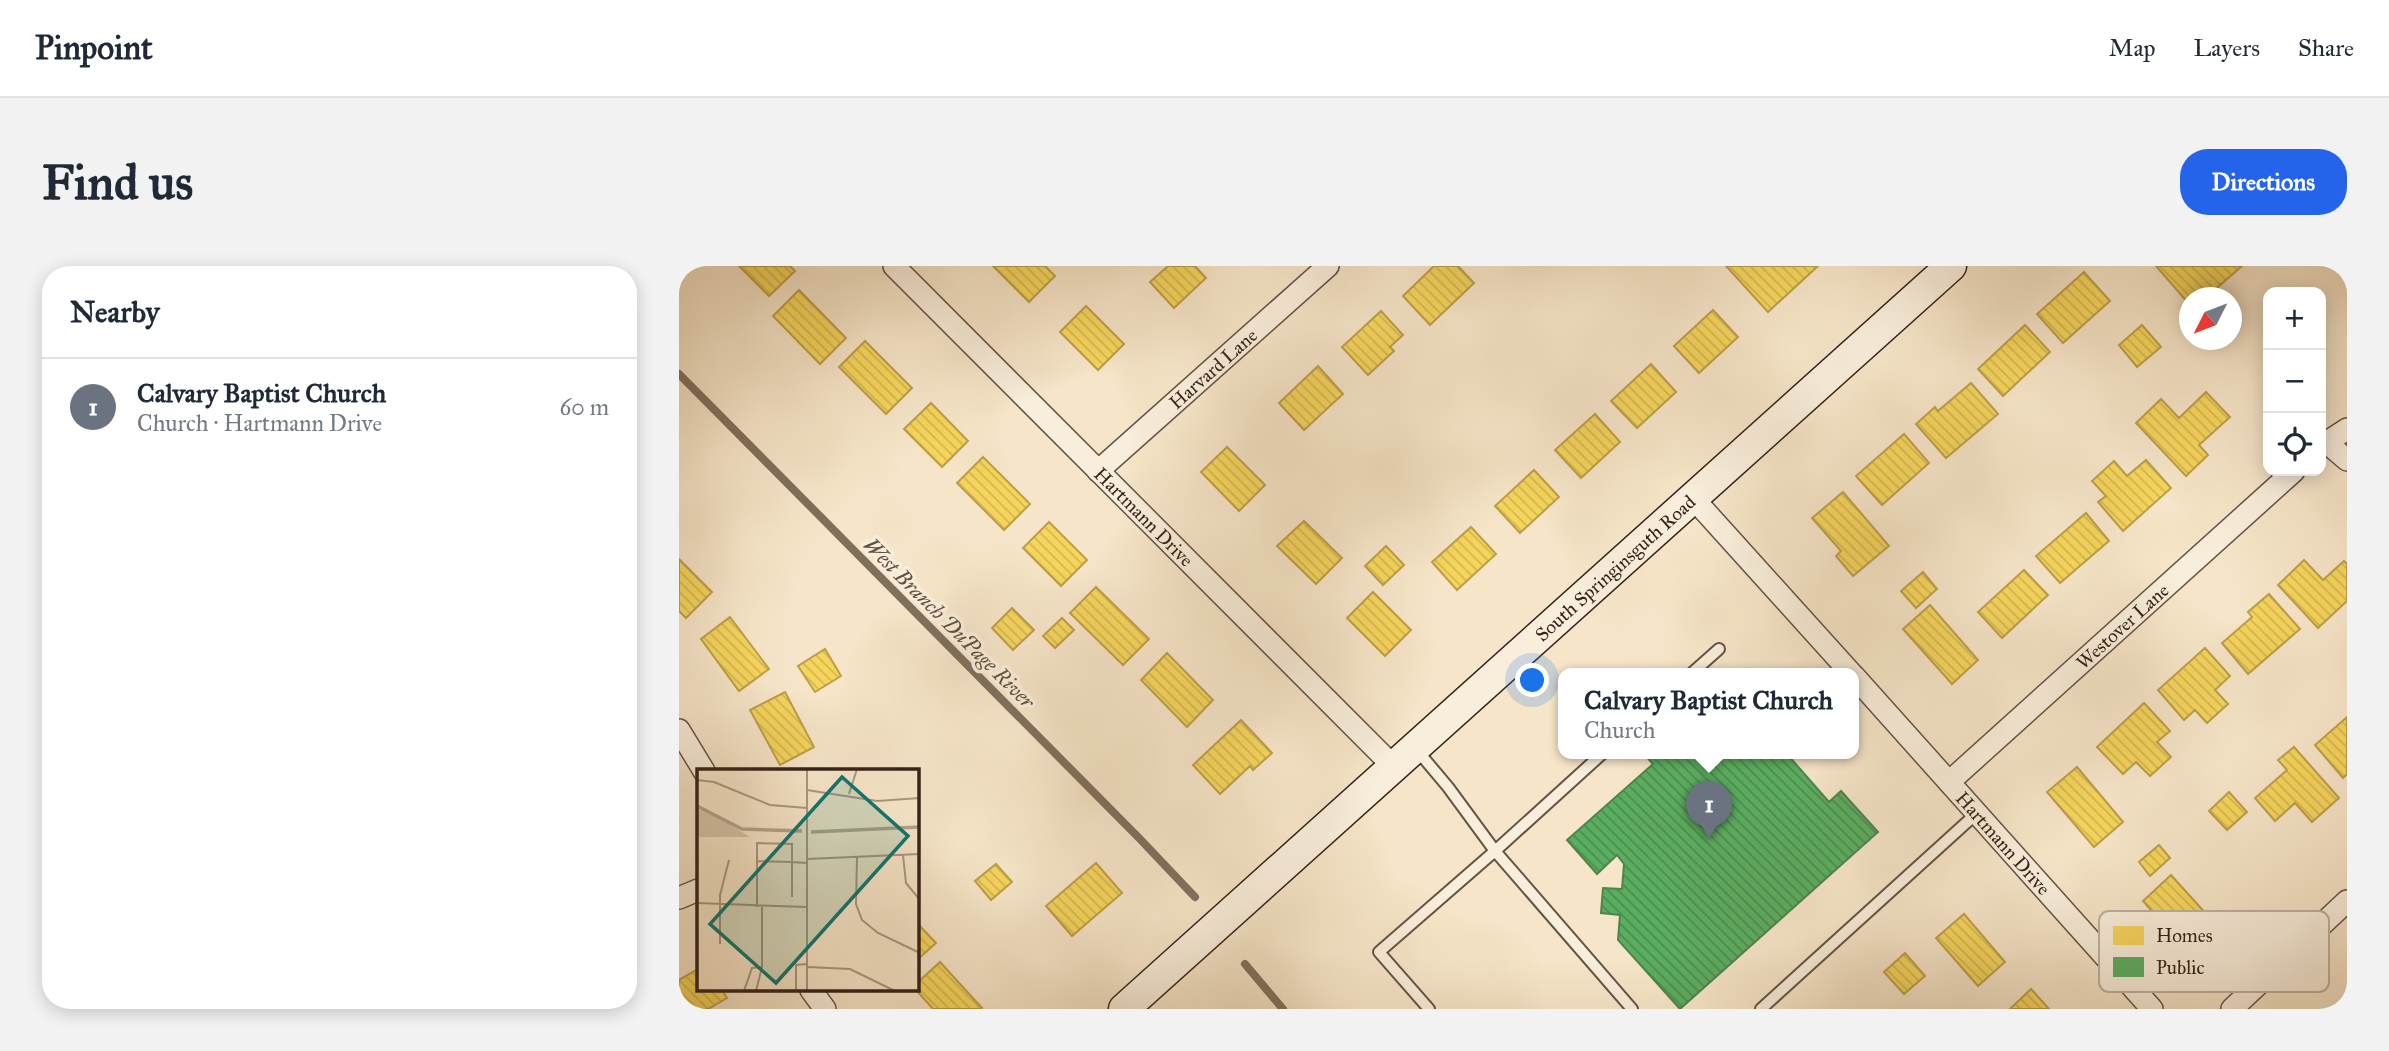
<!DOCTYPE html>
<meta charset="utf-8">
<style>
:root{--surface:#fff;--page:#f2f2f3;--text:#1f2937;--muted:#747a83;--line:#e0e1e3;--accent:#2563eb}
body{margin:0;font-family:"IM FELL Great Primer",serif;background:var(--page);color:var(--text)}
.controls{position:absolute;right:21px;top:21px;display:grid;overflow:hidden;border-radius:14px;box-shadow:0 4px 18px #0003}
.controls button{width:63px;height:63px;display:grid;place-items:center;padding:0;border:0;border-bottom:2px solid var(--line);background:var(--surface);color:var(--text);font:35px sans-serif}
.compass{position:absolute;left:1500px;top:21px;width:63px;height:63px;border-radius:50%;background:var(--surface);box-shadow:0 4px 18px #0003;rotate:228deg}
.you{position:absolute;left:854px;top:415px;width:24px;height:24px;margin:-18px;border:5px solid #fff;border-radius:50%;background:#1a73e8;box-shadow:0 0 0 10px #1a73e833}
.badge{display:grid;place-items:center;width:46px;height:46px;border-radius:50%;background:var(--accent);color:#fff;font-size:23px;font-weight:700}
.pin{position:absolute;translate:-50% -58px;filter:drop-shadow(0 2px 4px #0008)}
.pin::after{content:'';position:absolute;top:37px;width:24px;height:21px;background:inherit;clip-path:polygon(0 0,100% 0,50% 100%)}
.popup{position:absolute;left:879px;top:402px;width:301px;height:91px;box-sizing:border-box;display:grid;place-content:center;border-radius:14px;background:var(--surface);filter:drop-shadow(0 2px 5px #0005);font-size:23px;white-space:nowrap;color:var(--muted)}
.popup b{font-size:26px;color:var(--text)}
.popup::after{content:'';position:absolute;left:50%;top:100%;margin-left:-14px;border:14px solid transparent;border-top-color:var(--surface)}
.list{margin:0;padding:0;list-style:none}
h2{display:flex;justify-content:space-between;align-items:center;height:91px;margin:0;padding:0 28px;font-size:30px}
h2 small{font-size:23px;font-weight:400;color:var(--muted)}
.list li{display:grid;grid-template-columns:46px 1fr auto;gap:21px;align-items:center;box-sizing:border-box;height:98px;padding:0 28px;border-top:2px solid var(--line)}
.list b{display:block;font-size:26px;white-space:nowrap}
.list p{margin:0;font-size:23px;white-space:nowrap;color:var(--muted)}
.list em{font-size:23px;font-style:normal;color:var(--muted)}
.icon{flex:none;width:38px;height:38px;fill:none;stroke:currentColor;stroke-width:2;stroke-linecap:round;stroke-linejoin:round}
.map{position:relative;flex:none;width:1668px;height:743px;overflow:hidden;border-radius:28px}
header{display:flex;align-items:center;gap:42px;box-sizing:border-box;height:98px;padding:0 35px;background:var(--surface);border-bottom:2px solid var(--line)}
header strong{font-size:33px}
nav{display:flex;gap:38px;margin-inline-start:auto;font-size:24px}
.intro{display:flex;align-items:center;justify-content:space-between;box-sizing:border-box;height:168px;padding:0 42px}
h1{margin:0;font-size:49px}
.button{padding:18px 32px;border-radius:28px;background:var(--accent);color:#fff;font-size:24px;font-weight:700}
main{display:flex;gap:42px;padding:0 42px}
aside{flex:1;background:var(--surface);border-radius:28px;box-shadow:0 4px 18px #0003}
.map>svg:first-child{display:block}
.homes{fill:url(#homes-back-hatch);stroke:#bc9f48;stroke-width:2}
.public{fill:url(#public-back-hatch);stroke:#4f844b;stroke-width:2}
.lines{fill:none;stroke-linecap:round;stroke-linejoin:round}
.stream{stroke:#816f5e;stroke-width:8}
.lane-casing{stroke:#655344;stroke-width:14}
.street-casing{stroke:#655344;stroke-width:24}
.secondary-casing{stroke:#352218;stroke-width:33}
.lane{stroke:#f9eedb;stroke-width:10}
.street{stroke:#f9eedb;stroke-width:21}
.secondary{stroke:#f9eedb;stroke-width:30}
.labels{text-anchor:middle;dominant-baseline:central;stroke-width:7;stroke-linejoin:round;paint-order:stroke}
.street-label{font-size:19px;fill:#352218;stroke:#f9eedb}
.water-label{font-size:21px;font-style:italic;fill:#614f41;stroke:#f9eedb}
.inset-river{fill:none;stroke:#b4a38c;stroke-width:3.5}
.inset-road{fill:none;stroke:#a99782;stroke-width:2}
.view{fill:#0f766e;fill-opacity:0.15;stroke:#0f766e;stroke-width:3.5}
.inset-edge{fill:none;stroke:#352218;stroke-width:3.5}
.key{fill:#f9eedb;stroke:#beb1a0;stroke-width:2}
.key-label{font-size:19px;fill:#352218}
</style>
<header>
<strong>Pinpoint</strong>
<nav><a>Map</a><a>Layers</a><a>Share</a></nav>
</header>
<div class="intro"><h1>Find us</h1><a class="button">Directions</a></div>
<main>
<aside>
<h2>Nearby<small></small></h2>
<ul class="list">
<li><span class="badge" style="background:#6b7280">1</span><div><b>Calvary Baptist Church</b><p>Church · Hartmann Drive</p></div><em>60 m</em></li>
</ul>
</aside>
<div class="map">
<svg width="1668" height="743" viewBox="0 0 1668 743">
<defs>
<pattern id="homes-back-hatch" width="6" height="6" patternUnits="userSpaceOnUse" patternTransform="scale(1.75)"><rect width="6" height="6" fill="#f6d55c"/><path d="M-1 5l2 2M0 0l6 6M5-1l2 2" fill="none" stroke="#d4b74f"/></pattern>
<pattern id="public-back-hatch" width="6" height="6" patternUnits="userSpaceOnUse" patternTransform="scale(1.75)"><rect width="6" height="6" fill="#5aae61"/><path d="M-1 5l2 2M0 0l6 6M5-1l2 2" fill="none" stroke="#4b8d4f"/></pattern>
</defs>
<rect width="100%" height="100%" fill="#f6e5c8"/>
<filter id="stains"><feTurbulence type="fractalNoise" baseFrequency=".00286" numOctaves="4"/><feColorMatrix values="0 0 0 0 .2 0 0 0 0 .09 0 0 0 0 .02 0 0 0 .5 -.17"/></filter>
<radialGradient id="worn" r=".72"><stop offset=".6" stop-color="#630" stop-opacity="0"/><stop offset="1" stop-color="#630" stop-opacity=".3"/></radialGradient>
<path class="homes" d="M60,0h51l5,5 -26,25z
M314,0h52l10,10 -26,26z
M489,0h27l11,12 -32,30 -24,-26z
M755,0h24l16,17 -44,42 -27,-29z
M1047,0h92l-50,46z
M1477,0h86l-31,27 -4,-5 -11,10h-7v6z
M1405,6l26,29 -47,42 -26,-29z
M120,24l47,48 -26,26 -47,-48z
M407,40l38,38 -26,26 -38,-38z
M1034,44l25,27 -39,36 -25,-27z
M702,45l22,24 -13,12 4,4 -26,24 -26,-28z
M1346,59l25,27 -47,44 -25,-27z
M1463,59l19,22 -24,20 -18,-22z
M186,75l47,47 -26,26 -47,-47z
M972,98l25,28 -39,36 -26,-27z
M639,100l25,28 -39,36 -25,-27z
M1292,117l27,31 -52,44 -30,-34 19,-17 3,4z
M1527,126l24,25 -31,28 9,10 -22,21 -50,-53 25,-24 18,19z
M252,137l37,38 -26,26 -38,-38z
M916,148l25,28 -39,36 -26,-28z
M1225,168l25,29 -47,42 -26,-29z
M548,181l38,38 -26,26 -38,-39z
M304,191l47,47 -26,26 -47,-47z
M1467,194l25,28 -48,43 -25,-29 8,-6 -14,-15 22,-20 13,15z
M855,204l25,27 -39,36 -25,-27z
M1164,226l46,54 -36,30 -17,-20 5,-5 -29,-33z
M1407,247l23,28 -49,42 -24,-27z
M625,255l38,37 -26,26 -39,-38z
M370,256l38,38 -26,26 -38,-38z
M792,261l25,27 -39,36 -25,-28z
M707,280l18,19 -21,20 -18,-19z
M0,293l33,33 -26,26 -7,-7z
M1625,294l19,20 21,-19 3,3v37l-29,27 -40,-43z
M1345,304l24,25 -46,43 -24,-26z
M1244,306l14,17 -21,19 -15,-17z
M417,321l53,52 -26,26 -53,-52z
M694,326l38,38 -26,26 -38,-38z
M1590,328l31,35 -52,45 -26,-31 30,-26 -4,-5z
M1251,339l48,55 -26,24 -49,-55z
M333,342l22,22 -21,20 -21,-22z
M51,351l39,52 -30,22 -38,-52z
M383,352l12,12 -19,18 -12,-12z
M1526,382l25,28 -15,14 13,14 -21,19 -12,-13 -11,10 -26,-30z
M146,383l16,27 -26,16 -17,-26z
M488,387l46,47 -26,27 -46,-47z
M106,426l29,55 -34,18 -30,-55z
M1465,437l26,28 -13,11 14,15 -21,19 -14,-14 -13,12 -26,-27z
M1668,451v57l-4,4 -28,-33z
M562,454l31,33 -19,17 -3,-4 -30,28 -27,-29z
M1615,481l45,51 -27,24 -17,-19 -20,18 -20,-23 32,-28 -9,-10z
M1398,501l46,55 -29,25 -47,-55z
M1550,526l18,20 -20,18 -18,-19z
M1480,579l11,13 -20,18 -11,-14z
M417,597l26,30 -50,43 -26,-30z
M317,598l16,18 -21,18 -16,-19z
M1492,609l46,51 -29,26 -45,-51z
M1285,648l41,48 -27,24 -42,-48z
M239,658l18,19 -19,17v-35z
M1226,687l20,23 -21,18 -20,-22z
M261,696l42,46 -1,1h-48l-17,-19 1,-7z
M19,703v21h24l5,8 -19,11h-29v-29z
M1352,723l18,20h-39z"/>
<path class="public" d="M964,487h143l43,49 12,-11 37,41 -198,177 -62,-69 2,-25 -19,-2 2,-25 19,1 2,-25 -7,-9 -20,19 -30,-34 86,-76z"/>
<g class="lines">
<path class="stream" d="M0,108l460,464 56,59
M566,698l38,45"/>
<g class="lane-casing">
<path id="lane" d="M1013,407l27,-24
M737,483l32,38 47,64 -116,101 50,57
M924,487l-108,98 137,158
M1082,743l216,-196"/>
</g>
<g class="street-casing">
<g id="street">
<path id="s1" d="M215,0l499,500"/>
<path d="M1647,176l21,18"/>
<path d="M1642,180l26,-17"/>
<path id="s2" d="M419,205l230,-205"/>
<path d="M1014,232l158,175"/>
<path id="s3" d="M1175,410l298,333"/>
<path d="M0,464l25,41"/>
<path id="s4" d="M1270,516l345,-311"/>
<path d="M0,632l19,-8"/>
<path d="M132,724l14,19"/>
<path d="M1553,743l115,-108"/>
</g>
</g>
<g class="secondary-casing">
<g id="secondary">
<path id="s5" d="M445,743l827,-743"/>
</g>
</g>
<use href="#lane" class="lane"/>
<use href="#street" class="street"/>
<use href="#secondary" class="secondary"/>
</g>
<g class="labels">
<g class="street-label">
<text stroke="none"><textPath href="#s2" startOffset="154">Harvard Lane</textPath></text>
<text stroke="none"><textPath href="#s1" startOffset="354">Hartmann Drive</textPath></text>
<text stroke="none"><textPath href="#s5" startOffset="660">South Springinsguth Road</textPath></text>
<text stroke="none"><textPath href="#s4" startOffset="233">Westover Lane</textPath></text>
<text stroke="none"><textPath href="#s3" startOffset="224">Hartmann Drive</textPath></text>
</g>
<g class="water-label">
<text transform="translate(270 357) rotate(45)">West Branch DuPage River</text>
</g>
</g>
<g transform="translate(18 503)">
<rect width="222" height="222" fill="#f6e5c8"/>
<path d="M0,40l23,9 30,19h-53z" fill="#d5c4aa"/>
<path class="inset-river" d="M0,37l45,23 60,2M114,63l109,-5"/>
<path class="inset-road" d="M0,11l17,2 56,23 37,3M110,21l70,11 43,-3M152,25l8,-25M206,86l3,28 14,17M160,88l-1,47 6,16 16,13 42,20M110,90l113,-5M60,92l35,1v35M0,134l109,4M60,138v-64l35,1v18l15,1M23,175v-49l9,-35M111,198l42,2 45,22M47,222l8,-23 9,-1M59,222l6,-24v-60M99,222v-26l11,-1M110,222v-222"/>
<path class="view" d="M145,8l66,59 -132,147 -66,-59z"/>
<rect width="222" height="222" class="inset-edge"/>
</g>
<rect x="1420" y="645" width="230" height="81" rx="10" class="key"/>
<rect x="1434" y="660" width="31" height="19" fill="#f6d55c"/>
<rect x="1434" y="691" width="31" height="20" fill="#5aae61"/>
<g class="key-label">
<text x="1477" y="676">Homes</text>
<text x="1477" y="708">Public</text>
</g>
<rect width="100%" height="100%" filter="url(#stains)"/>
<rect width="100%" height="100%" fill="url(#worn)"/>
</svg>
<div class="controls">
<button>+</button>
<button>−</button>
<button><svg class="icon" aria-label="locate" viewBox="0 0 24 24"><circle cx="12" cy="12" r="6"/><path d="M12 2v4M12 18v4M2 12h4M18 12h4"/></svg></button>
</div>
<svg class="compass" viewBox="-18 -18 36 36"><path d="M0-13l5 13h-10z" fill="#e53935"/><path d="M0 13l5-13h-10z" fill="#747a83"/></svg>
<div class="you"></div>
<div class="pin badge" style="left:1030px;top:573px;background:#6b7280">1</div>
<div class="popup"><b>Calvary Baptist Church</b>Church</div>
</div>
</main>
